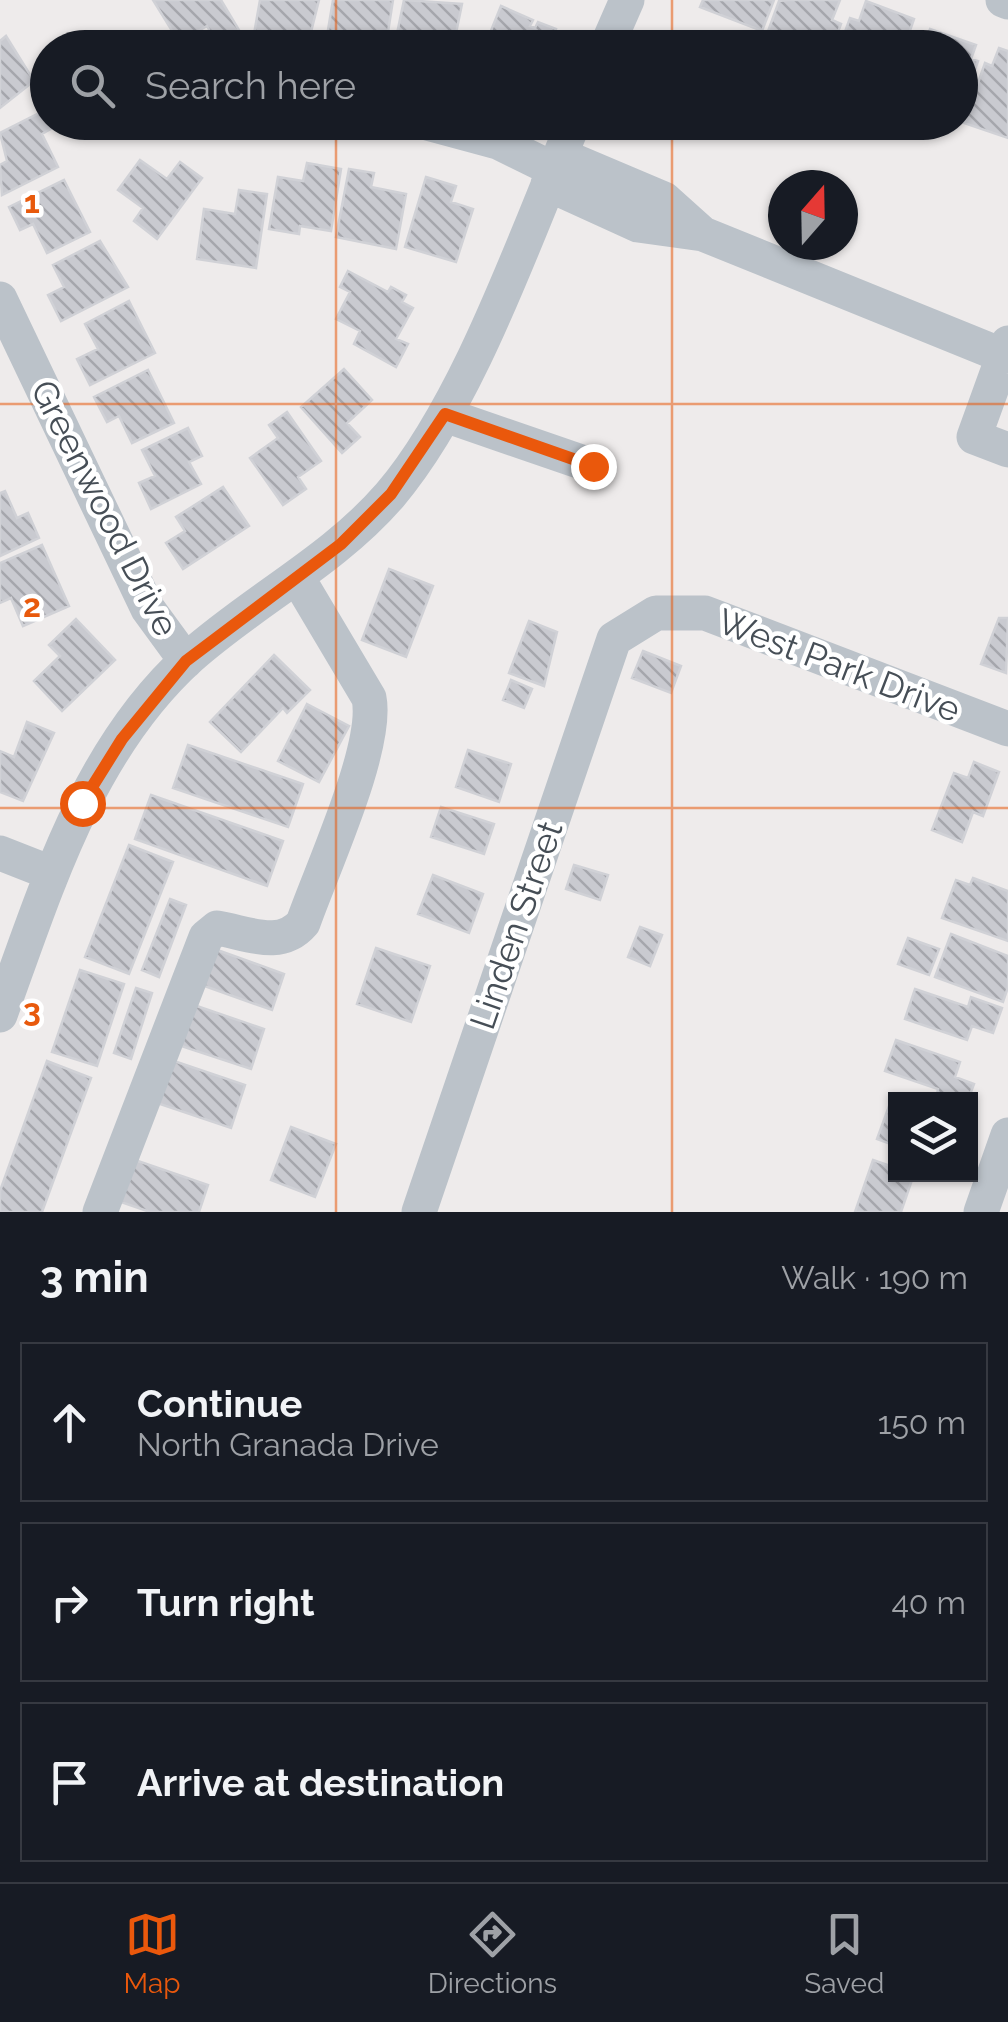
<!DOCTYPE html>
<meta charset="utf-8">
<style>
:root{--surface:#171b24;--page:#20242c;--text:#f1f3f6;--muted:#9ea1a6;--line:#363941;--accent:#ea580c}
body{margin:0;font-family:Raleway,sans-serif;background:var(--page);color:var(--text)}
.controls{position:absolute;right:30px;bottom:30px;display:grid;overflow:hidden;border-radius:0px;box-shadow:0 2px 8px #0004}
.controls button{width:90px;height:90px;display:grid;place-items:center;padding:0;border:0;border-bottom:2px solid var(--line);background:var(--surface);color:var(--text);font:50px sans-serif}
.compass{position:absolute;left:768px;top:170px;width:90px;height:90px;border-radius:50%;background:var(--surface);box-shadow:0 2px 8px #0004;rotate:20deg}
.stop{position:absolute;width:30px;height:30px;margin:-22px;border:8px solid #ea580c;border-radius:50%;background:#fff}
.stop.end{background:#ea580c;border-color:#fff;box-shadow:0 2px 10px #0008}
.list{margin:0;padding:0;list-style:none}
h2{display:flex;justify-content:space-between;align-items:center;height:130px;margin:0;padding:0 40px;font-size:42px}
h2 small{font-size:32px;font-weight:400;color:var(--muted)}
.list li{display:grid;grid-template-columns:65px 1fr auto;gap:30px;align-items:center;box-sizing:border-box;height:160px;margin:0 20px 20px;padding:0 20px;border:2px solid var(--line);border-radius:0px}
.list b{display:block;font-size:38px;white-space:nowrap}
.list p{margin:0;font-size:32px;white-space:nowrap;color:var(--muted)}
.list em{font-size:32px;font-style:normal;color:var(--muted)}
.icon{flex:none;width:55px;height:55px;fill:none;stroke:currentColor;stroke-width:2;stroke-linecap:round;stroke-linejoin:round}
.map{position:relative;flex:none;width:1008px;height:1212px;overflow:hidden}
.search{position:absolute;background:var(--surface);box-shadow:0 2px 8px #0004;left:30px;right:30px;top:30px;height:110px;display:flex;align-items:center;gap:25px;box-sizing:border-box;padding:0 35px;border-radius:55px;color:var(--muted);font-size:38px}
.sheet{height:670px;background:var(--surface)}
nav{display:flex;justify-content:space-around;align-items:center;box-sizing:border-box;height:140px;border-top:2px solid var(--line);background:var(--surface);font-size:28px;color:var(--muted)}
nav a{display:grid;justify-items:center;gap:5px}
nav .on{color:var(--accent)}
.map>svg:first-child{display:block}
.building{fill:url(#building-back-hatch);stroke:#d0d1d6;stroke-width:2.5}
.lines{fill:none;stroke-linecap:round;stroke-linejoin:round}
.minor{stroke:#bbc2c9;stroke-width:35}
.route{stroke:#ea580c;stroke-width:12}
.grid{fill:none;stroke:#e8590c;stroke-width:2.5;stroke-opacity:0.55}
.labels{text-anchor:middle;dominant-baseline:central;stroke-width:9;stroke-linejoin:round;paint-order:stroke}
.street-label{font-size:35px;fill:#464e56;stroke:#fff}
.grid-label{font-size:32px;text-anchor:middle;font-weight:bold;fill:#e8590c;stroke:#fff;stroke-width:9;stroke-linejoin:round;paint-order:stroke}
</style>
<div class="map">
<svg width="1008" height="1212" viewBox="0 0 1008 1212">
<defs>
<pattern id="building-back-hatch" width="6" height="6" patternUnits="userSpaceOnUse" patternTransform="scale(2.5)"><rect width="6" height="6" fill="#c9cad0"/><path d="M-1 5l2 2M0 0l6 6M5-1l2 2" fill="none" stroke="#a5a6ac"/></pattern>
</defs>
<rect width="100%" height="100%" fill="#eeebeb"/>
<path class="building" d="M153,0h68l18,30 -22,14 -10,-18 -28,16z
M260,0h59l-12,48h-31l2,-10 -24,-4z
M333,0h60l-7,45 -30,-5 -2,8h-29z
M404,0l58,4 -9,44h-59z
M703,0h71l-12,31 -62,-24z
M788,0h52l-8,20 9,4 -9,24h-70l17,-47z
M866,1l48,18 -10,29h-65l11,-30 9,3z
M501,6l32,14 -3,6 5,2 3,-6 18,7 -7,19h-65z
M930,29l46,16 -5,14 7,2 -10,29 -8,-3v-39h-45l3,-8 7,3z
M6,36l28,45 -34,27v-67z
M999,48l9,3v87l-44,-15 21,-60 7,3z
M45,110l3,12 6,5 -12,7 16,33 -56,28 -2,-30 7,-4 -7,-28z
M140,160l27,19 13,-17 22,16 -45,61 -23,-18 9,-13 -25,-18z
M307,163l34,6 -10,62 -31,-5 -1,8 -30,-5 9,-52 25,4z
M349,169l25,4 -3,14 35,7 -10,55 -60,-12z
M426,177l30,9 -5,16 22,7 -17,53 -51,-15z
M64,180l26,52 -43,21 -14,-29 -13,6 -11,-23z
M239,190l28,4 -11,74 -59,-9 7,-50 31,5z
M100,241l28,46 -67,34 -13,-26 16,-8 -11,-22z
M348,271l40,21 3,-5 15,8 -4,7 11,6 -17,31 12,5 -12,23 -42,-23 6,-13 -24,-12 14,-27 -10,-5z
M129,301l26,52 -65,32 -13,-26 21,-10 -13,-25z
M344,369l28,31 -25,23 13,14 -18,16 -41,-46z
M148,370l26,53 -42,20 -13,-27 -12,6 -13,-25z
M287,412l34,49 -23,16 8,12 -23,16 -33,-47 28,-20 -9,-13z
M188,428l14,28 -13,6 12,22 -50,25 -12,-26 16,-7 -13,-26z
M223,487l26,39 -66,43 -17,-26 19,-12 -9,-14z
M5,491l12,27 11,-5 11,25 -39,18v-63z
M42,545l27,61 -46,20 -12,-28 -11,5v-40z
M389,569l44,17 -27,71 -44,-17z
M999,618h9l-2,55 -25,-9z
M76,619l39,41 -53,51 -28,-30 26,-25 -11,-11z
M529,621l28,11 -13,54 -35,-13z
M643,651l38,15 -10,27 -39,-15z
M274,655l36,35 -23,23 -4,-5 -42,44 -31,-30z
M511,680l21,9 -8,19 -21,-8z
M307,704l42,22 -30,56 -41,-21z
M27,722l27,11 -31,68 -23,-9v-41l14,6z
M188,745l115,39 -15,43 -115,-39z
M468,750l43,14 -12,38 -43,-15z
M974,762l25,10 -16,44 -10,-4 -11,30 -30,-12 22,-57 14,5z
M151,795l132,46 -16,45 -132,-47z
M441,807l53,17 -10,30 -53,-17z
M129,845l44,17 -44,112 -44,-17z
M574,865l34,10 -8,25 -34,-11z
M433,875l50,19 -14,39 -51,-19z
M973,878l35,13v50l-66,-23 14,-38 14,5z
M170,899l16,6 -27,72 -17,-7z
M640,927l22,8 -12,31 -22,-9z
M951,934l57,22v31l-5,15 -68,-25z
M908,938l31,11 -10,26 -31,-11z
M209,947l75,27 -12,36 -76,-27z
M376,948l54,18 -19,56 -54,-18z
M80,970l44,14 -27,82 -45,-14z
M136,988l16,5 -21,66 -17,-6z
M915,989l53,18 3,-10 31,11 -9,25 -21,-7 -5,14 -62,-21z
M188,1003l76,26 -13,40 -76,-25z
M896,1040l64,22 -5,15 19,7 -6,16h-32l2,-11 -53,-18z
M168,1059l77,26 -14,43 -77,-26z
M47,1061l44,17 -49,134h-42v-21z
M892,1098l4,2v46l-19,-7z
M291,1127l45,17 -21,53 -44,-17z
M132,1159l76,26 -9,27h-49l-32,-11z
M873,1160l23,8v6h18l-13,38h-46z"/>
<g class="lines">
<path class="minor" d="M1003,0l5,2
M606,48l21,-48
M424,122l74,20 57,28
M560,155l104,44 39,35
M548,184l90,41 65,9 301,122
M0,299l148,310 38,52
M1008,343l-34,94 34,13
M445,415l148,51
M0,853l51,20
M0,1015c46,-126 87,-265 190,-358 64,-57 143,-96 200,-162 79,-93 135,-258 184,-373
M100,1212l106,-275 11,-9c31,5 63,22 86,-5 18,-52 76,-176 66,-225l-72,-121
M419,1212l195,-573 42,-26h49l303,116
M981,1212l27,-77"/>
</g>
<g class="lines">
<path class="route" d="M82,803l40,-64 64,-78 155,-117 50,-50 54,-80 148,52"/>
</g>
<path class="grid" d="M336,0v48M672,0v48M336,122v1090M672,122v1090M0,404h1008M0,808h1008"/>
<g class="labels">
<g class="street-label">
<text transform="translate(105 508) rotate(63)">Greenwood Drive</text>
<text transform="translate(839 665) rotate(21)">West Park Drive</text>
<text transform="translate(516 925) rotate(-71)">Linden Street</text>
</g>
</g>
<g class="grid-label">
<text x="32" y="213">1</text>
<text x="32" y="617">2</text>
<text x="32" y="1021">3</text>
</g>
</svg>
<div class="controls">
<button><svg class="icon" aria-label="layers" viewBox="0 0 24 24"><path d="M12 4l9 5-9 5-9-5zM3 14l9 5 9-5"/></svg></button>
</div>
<svg class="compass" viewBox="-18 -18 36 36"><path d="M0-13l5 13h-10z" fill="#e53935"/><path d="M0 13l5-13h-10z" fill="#9ea1a6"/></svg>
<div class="stop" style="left:82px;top:803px"></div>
<div class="stop end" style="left:593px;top:466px"></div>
<div class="search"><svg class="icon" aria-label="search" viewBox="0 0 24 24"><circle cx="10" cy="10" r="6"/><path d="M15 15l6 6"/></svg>Search here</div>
</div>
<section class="sheet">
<h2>3 min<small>Walk · 190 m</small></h2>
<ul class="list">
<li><svg class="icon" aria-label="ahead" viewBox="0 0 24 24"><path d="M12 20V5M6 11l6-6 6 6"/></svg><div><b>Continue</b><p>North Granada Drive</p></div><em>150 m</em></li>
<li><svg class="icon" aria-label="right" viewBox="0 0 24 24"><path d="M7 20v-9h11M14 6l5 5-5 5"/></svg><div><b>Turn right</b></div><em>40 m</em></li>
<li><svg class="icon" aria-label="arrive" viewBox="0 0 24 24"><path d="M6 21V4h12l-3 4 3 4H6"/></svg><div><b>Arrive at destination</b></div></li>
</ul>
</section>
<nav>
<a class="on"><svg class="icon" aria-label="map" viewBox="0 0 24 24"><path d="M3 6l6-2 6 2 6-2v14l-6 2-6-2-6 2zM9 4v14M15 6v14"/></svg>Map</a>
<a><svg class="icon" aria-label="directions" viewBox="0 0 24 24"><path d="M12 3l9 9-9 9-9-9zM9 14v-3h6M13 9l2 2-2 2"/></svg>Directions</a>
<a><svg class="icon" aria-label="saved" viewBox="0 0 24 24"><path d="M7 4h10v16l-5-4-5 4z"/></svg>Saved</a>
</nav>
